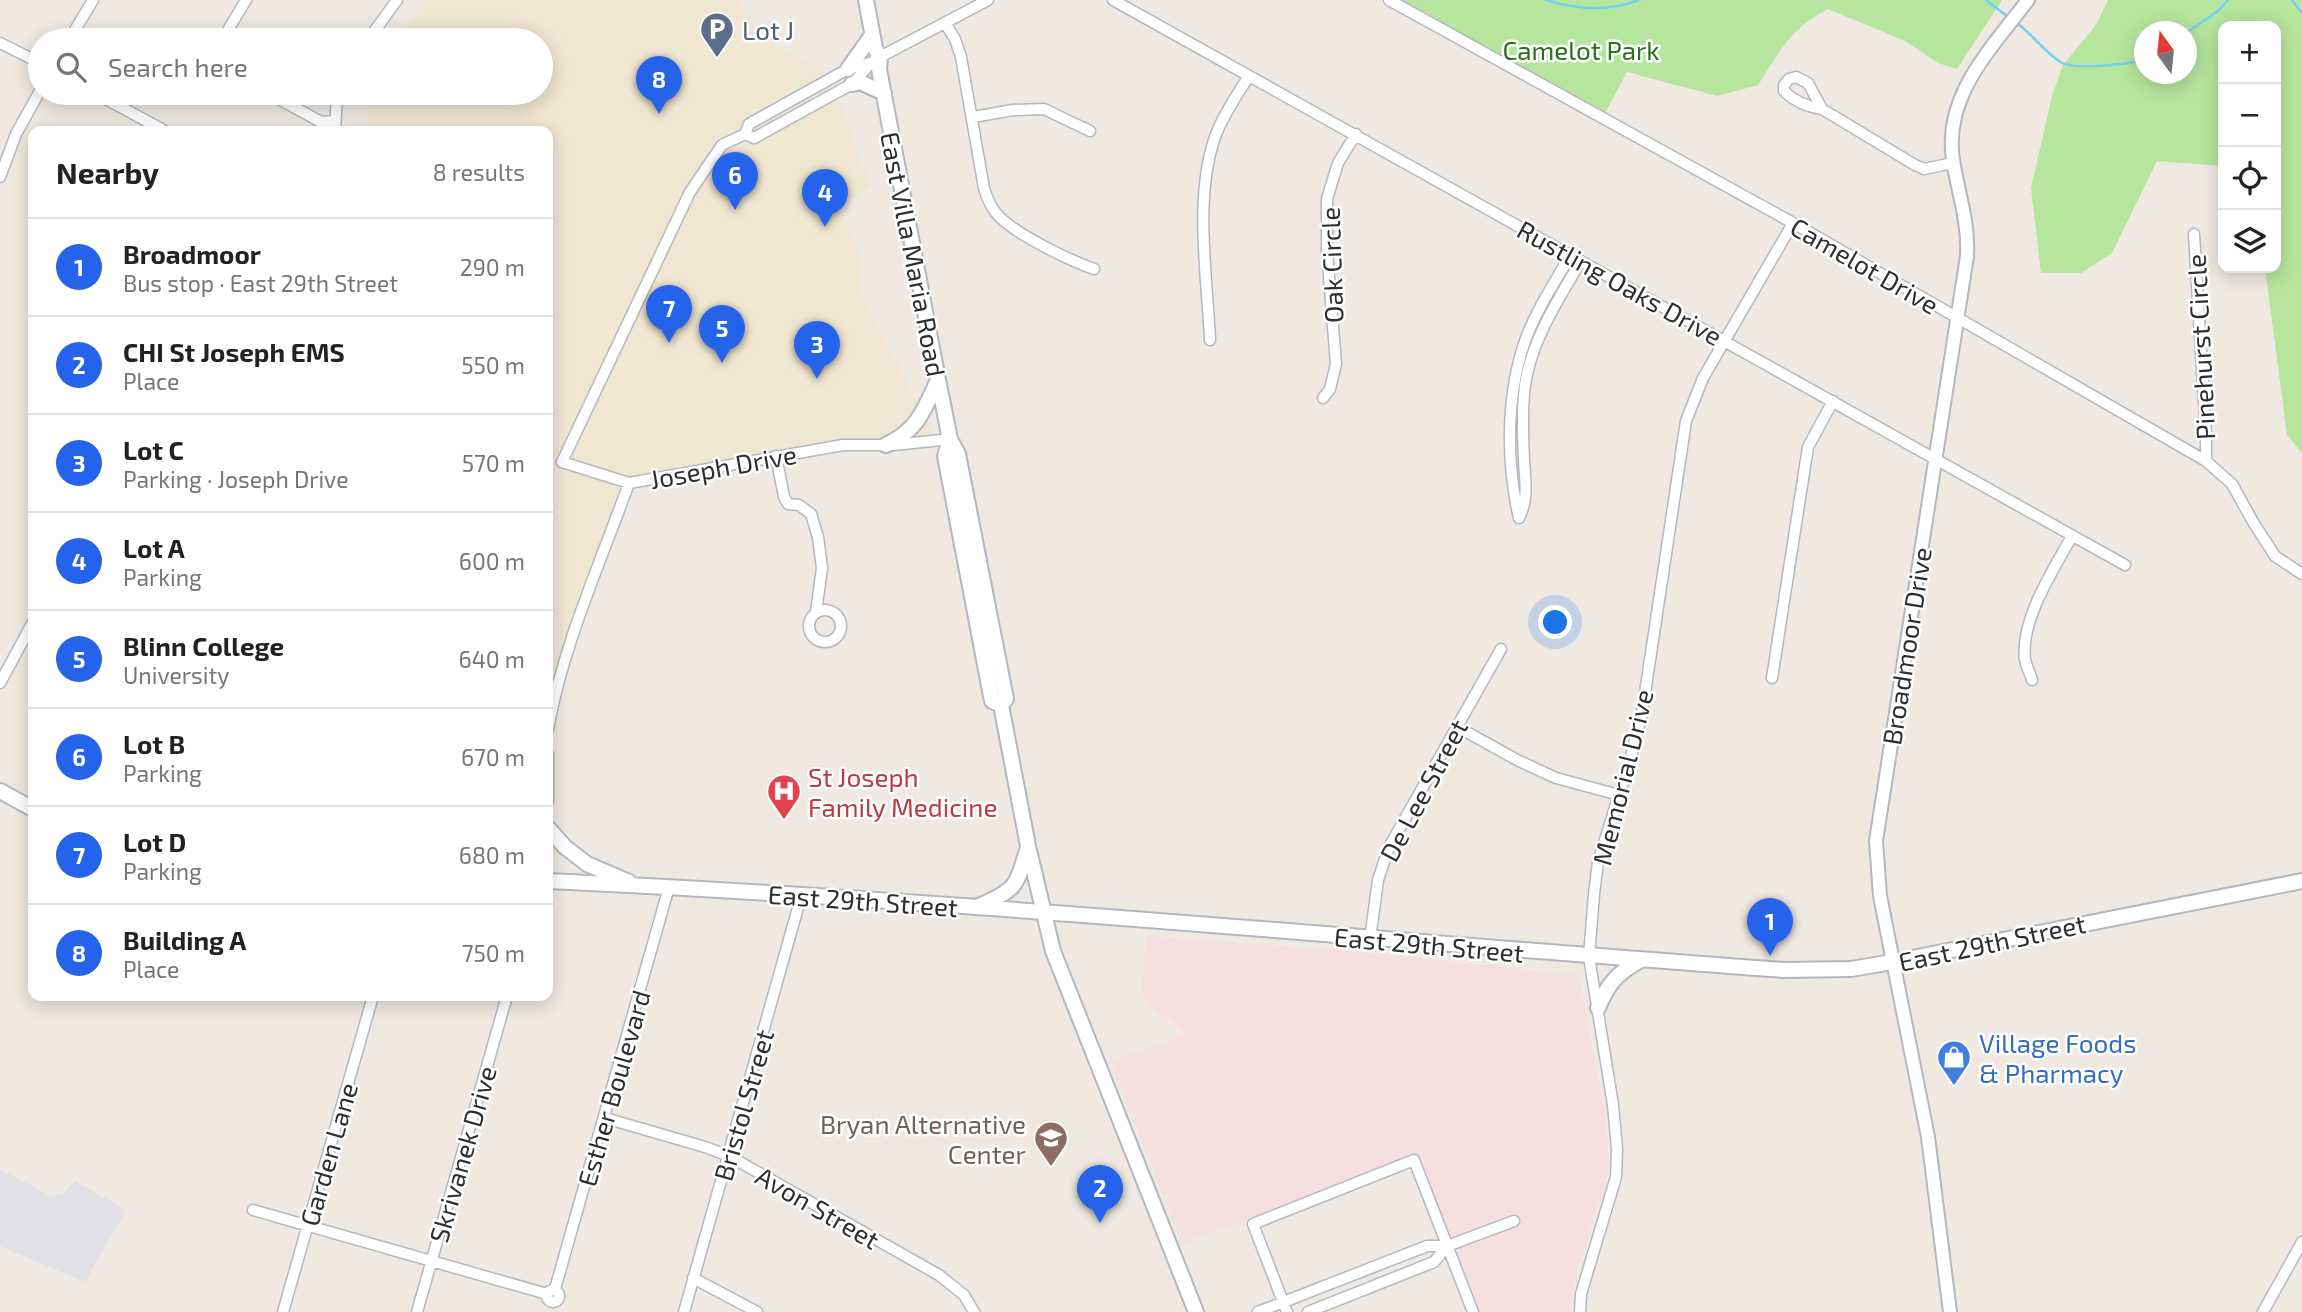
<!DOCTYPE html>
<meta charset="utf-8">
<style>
:root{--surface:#fff;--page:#f6f6f6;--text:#222;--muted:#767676;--line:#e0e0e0;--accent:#2563eb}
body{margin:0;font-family:"Exo 2",sans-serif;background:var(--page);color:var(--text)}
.controls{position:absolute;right:21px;top:21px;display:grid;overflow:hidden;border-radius:14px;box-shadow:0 4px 18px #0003}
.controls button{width:63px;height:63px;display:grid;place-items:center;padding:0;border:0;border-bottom:2px solid var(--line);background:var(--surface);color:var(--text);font:35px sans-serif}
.compass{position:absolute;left:2134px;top:21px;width:63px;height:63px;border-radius:50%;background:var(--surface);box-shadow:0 4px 18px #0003;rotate:345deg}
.you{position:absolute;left:1556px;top:623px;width:24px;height:24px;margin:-18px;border:5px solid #fff;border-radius:50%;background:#1a73e8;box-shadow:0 0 0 10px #1a73e833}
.badge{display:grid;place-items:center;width:46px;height:46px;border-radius:50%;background:var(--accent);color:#fff;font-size:23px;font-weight:700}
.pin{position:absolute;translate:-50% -58px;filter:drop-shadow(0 2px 4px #0008)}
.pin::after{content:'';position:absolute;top:37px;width:24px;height:21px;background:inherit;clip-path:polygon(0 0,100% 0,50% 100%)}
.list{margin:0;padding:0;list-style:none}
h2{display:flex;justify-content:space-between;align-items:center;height:91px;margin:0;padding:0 28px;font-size:30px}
h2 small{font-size:23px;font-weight:400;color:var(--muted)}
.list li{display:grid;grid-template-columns:46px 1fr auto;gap:21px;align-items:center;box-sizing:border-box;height:98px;padding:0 28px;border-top:2px solid var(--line)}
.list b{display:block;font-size:26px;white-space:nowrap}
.list p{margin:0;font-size:23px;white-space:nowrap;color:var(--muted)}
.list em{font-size:23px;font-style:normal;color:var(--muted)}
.icon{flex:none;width:38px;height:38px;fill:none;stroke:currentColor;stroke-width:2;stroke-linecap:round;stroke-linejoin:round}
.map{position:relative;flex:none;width:2302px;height:1312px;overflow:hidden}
.search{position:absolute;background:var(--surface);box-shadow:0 4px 18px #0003;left:28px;top:28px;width:525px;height:77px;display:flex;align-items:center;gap:18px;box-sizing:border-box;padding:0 24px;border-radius:38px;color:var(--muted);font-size:26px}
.panel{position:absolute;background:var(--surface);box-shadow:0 4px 18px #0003;left:28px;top:126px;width:525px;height:875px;border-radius:14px}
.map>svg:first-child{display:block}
.industrial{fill:#e3e1e8}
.education{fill:#f0e6d1}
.medical{fill:#f5dfe0}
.green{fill:#b6e59e;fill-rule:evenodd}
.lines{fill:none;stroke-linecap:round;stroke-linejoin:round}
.stream{stroke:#75cff0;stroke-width:2.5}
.minor-casing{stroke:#b4b7c1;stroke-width:13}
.tertiary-casing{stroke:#b4b7c1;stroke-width:16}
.secondary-casing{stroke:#b4b7c1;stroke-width:18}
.minor{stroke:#fff;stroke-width:10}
.tertiary{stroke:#fff;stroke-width:12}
.secondary{stroke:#fff;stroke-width:14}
.labels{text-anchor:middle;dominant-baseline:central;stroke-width:5;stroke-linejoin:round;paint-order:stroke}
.service-label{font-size:26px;fill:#4e5e75;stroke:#fff;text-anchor:start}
.park-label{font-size:26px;fill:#2c6e1b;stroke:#fff}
.street-label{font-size:26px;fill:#2e2e2e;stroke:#fff}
.health-label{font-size:26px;fill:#be3a42;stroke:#fff;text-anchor:start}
.shop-label{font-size:26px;fill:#366cbe;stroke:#fff;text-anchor:start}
.education-label{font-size:26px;fill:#785e54;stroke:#fff;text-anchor:end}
</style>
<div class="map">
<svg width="2302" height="1312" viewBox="0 0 2302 1312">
<rect width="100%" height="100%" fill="#efe9e1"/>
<path class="industrial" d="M0,1169l51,27 13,-3 11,-12 51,29 -41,72 -85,-36z"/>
<path class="education" d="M426,0h312l23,39 58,30 21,35 31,83 -35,19 25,49 -2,36 76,144 -306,49 -76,218 -5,101v-672h-180l1,-38h172v-53h-145z"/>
<path class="medical" d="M1146,936l206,15 227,24 27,147 3,41 -5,25 -26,79 -8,36 1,9h-92l-63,-157 -234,89 -71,-182 78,-29 -41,-27 -6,-16z"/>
<path class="green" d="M1392,0h610l-45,69 -19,-6 -33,-22 -77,-32c-37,19 -48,42 -70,76l-41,11 -90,-24 -24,45z
M2108,0h194v453l-15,-18 -22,-167h11v-242h-53v140l-66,-5 -45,92 -31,20h-40l-10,-85 21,-92 11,-31 33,-40zM2144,32h42v42h-42z"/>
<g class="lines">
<path class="stream" d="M1546,0c32,10 62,12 93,0
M1986,0l22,17
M2292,0l10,13
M2017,23c16,12 28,30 45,40 13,7 68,1 82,-3
M2186,33l32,-22 10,-11"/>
<g class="minor-casing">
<path id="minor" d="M1113,0l1012,565
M1389,0l404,223 413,238 26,23 21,38 22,34 27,18
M945,23l10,16 6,18 23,131c3,10 6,18 12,25 16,20 73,47 98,56
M69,40l24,-40
M222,40l24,-40
M368,40l29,-40
M0,43l40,20
M880,57l108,-57
M873,61l-21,23 -98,54 -9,-4 -23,11 -32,47 -128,270 67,21 214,-38h51l56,-6
M95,93l70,38
M268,93l53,29 13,-1
M1822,109c-14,-2 -28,-8 -38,-18v-6l5,-6 7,-2 12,6 14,26 93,56 9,4 29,-6
M973,117l40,-7 31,-1 46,22
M335,131l2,-38
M745,134l4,-10 99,-55 25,-7
M0,177l16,-43 24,-43
M2194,234l12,202v25
M1210,340c-3,-64 -16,-143 5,-203 8,-22 22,-42 34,-61
M1323,398l7,-9 6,-25 -9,-112v-53l11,-36 18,-29
M776,456l8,41 4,7 11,1 12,9 7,23 4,31 -6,44
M1519,518c-13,-56 -13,-122 6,-177 11,-31 30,-59 46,-87
M1519,518c10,-20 6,-37 5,-58 -1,-22 -2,-44 0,-66 4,-48 33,-93 57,-133
M809 626a16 16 0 1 1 32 0a16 16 0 1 1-32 0Z
M1772,678l36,-231 25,-46
M2032,680c-2,-7 -6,-14 -7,-21 -5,-39 29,-90 47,-123
M0,683l33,-61
M1456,726l61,34 39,18 63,17
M548,729c15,-84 52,-165 81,-246
M548,754v48
M1370,939l8,-59 11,-33 112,-198
M605,1118l100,29 24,9 210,119 25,20 10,17
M253,1210l294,84
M693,1278l64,34
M555,1289l114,-402
M547 1296a6 6 0 1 1 12 0a6 6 0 1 1-12 0Z
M283,1312l90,-316
M417,1312l90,-316
M684,1312l117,-415
M1258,1312l169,-66h20l67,-25
M1287,1312l-34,-88 161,-64 59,152
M1308,1312l126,-50 13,-16
M1580,1312l1,-18 35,-117 1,-28 -4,-44 -24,-148 5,-63 4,-32 32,-102 12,-47 44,-292 17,-43 90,-155
M2263,1312l39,-70"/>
</g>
<g class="tertiary-casing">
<path id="tertiary" d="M1950,1312l-22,-175 -48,-241 -4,-55 91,-585c2,-34 -9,-63 -14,-96 -10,-65 39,-112 75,-160"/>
</g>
<g class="secondary-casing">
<path id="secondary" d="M866,0l9,48 5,9 -1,12 59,311 12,59 8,15 48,245 -5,6 27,141 25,105 143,361
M848,69l24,-34
M852,84l8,-2 24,11
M950,439l-5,17 47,245 9,4
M886,445c32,-15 38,-35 52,-65
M0,791l33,18
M548,828l17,19 22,17 42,18
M548,881c412,19 824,59 1236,89l67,-1 41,-7 410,-81
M977,907c40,-19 38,-17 51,-60
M1598,1008c9,-23 19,-35 41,-47"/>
</g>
<use href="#minor" class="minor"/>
<use href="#tertiary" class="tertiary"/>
<use href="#secondary" class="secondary"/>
</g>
<defs>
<g id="parking-pin" transform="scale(1.75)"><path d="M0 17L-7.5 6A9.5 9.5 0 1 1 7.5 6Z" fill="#5c6f8a" stroke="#fff"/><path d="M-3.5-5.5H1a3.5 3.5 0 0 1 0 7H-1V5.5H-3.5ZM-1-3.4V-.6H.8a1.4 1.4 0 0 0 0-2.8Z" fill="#fff"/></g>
<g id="hospital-pin" transform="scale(1.75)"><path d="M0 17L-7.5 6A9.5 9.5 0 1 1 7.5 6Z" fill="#e0444e" stroke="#fff"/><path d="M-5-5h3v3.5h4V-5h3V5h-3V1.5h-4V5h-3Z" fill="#fff"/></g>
<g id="shop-pin" transform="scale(1.75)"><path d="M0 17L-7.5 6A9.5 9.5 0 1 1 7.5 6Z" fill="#3f7fe0" stroke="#fff"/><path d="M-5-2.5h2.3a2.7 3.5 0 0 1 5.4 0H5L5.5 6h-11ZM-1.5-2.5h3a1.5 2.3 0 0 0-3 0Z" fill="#fff"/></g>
<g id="school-pin" transform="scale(1.75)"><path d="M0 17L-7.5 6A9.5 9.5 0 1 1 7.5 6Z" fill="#8d6e63" stroke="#fff"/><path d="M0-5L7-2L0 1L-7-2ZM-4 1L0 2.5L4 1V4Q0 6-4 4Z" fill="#fff"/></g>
</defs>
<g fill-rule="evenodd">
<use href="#parking-pin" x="717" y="29"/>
<use href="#hospital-pin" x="784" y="791"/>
<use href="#shop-pin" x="1954" y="1057"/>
<use href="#school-pin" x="1051" y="1138"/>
</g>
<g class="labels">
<g class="service-label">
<text x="742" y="29">Lot J</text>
</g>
<g class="park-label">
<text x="1581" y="49">Camelot Park</text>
</g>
<g class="street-label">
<text transform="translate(914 254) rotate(79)">East Villa Maria Road</text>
<text transform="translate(1331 265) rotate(-92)">Oak Circle</text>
<text transform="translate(1865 265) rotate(30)">Camelot Drive</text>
<text transform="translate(1620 282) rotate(29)">Rustling Oaks Drive</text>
<text transform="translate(2200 347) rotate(-93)">Pinehurst Circle</text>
<text transform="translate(723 466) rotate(-10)">Joseph Drive</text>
<text transform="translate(1906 646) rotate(-81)">Broadmoor Drive</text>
<text transform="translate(1622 777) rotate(-76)">Memorial Drive</text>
<text transform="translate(1423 790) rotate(-62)">De Lee Street</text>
<text transform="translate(863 900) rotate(4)">East 29th Street</text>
<text transform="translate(1992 942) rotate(-12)">East 29th Street</text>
<text transform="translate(1429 944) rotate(5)">East 29th Street</text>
<text transform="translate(613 1088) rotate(-74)">Esther Boulevard</text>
<text transform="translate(743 1105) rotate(-74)">Bristol Street</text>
<text transform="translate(328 1154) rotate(-74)">Garden Lane</text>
<text transform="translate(462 1154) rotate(-74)">Skrivanek Drive</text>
<text transform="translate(818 1207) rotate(30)">Avon Street</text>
</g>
<g class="health-label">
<text x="808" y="776">St Joseph<tspan x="808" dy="30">Family Medicine</tspan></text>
</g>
<g class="shop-label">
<text x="1979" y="1042">Village Foods<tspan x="1979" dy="30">&amp; Pharmacy</tspan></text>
</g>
<g class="education-label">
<text x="1026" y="1123">Bryan Alternative<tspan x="1026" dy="30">Center</tspan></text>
</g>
</g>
</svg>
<div class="controls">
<button>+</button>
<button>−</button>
<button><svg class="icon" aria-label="locate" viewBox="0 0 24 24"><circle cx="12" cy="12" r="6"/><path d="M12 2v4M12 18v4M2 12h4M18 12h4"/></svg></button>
<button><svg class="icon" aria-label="layers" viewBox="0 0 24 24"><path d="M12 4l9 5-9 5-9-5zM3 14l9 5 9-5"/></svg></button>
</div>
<svg class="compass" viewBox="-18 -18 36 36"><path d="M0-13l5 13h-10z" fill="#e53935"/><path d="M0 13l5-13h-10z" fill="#767676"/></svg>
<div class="you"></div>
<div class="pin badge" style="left:1770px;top:956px">1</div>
<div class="pin badge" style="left:1100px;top:1223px">2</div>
<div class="pin badge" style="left:817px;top:379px">3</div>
<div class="pin badge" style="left:825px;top:227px">4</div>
<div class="pin badge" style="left:722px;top:363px">5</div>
<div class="pin badge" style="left:735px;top:210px">6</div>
<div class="pin badge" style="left:669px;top:343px">7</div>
<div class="pin badge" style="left:659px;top:114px">8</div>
<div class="search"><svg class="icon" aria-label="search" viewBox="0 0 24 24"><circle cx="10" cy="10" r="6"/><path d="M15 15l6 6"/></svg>Search here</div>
<section class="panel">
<h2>Nearby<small>8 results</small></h2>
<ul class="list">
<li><span class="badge">1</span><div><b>Broadmoor</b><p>Bus stop · East 29th Street</p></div><em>290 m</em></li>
<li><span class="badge">2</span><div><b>CHI St Joseph EMS</b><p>Place</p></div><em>550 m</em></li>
<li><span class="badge">3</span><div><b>Lot C</b><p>Parking · Joseph Drive</p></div><em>570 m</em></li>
<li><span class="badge">4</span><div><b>Lot A</b><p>Parking</p></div><em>600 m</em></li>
<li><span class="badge">5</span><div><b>Blinn College</b><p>University</p></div><em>640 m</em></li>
<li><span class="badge">6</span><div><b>Lot B</b><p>Parking</p></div><em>670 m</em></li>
<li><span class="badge">7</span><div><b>Lot D</b><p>Parking</p></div><em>680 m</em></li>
<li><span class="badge">8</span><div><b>Building A</b><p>Place</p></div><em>750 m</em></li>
</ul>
</section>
</div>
